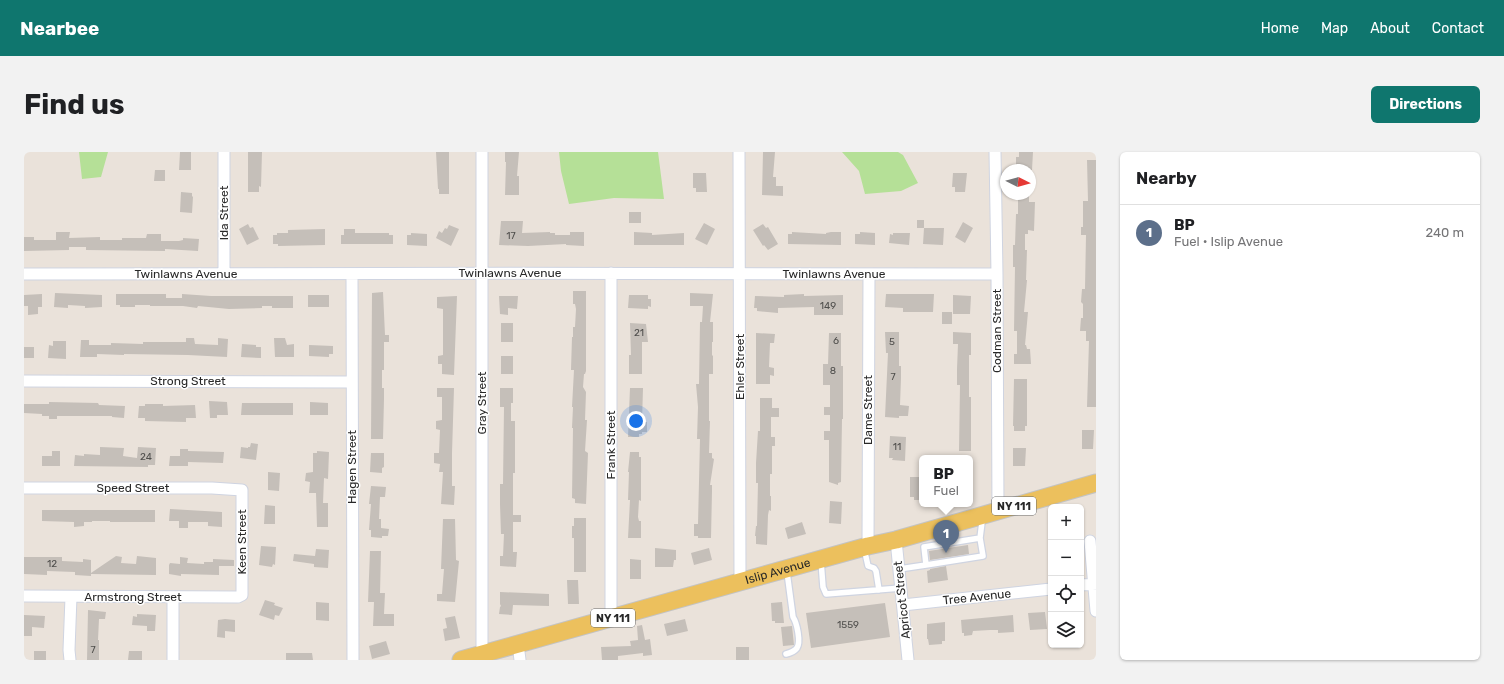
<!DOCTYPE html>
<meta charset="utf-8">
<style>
:root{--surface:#fff;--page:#f2f2f2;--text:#202124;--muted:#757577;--line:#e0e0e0;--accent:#0f766e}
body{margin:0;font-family:Rubik,sans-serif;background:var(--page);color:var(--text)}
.controls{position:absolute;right:12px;bottom:12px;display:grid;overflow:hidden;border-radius:6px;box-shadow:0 1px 3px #0004}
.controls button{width:36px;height:36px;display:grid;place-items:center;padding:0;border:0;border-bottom:1px solid var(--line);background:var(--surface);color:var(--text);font:20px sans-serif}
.compass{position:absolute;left:976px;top:12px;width:36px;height:36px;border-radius:50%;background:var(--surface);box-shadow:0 1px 3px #0004;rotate:96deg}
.you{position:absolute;left:612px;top:269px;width:14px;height:14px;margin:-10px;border:3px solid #fff;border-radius:50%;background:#1a73e8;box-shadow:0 0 0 6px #1a73e833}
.badge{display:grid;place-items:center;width:26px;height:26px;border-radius:50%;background:var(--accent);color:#fff;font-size:13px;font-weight:700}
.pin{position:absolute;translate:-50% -33px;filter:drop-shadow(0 1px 2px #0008)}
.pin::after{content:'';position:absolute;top:21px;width:14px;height:12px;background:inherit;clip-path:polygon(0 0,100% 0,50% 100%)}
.popup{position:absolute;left:895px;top:303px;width:54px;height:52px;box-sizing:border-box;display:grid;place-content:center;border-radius:6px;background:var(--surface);filter:drop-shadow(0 1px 3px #0005);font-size:13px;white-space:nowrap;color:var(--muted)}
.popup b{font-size:15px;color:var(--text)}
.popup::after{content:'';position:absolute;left:50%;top:100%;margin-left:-8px;border:8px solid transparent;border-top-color:var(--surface)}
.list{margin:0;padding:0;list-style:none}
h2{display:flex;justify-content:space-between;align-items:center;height:52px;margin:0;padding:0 16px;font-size:17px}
h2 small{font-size:13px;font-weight:400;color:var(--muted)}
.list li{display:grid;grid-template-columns:26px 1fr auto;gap:12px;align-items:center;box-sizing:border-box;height:56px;padding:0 16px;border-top:1px solid var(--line)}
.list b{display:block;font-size:15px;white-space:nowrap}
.list p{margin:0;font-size:13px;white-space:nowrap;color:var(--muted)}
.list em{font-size:13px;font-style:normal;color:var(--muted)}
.icon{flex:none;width:22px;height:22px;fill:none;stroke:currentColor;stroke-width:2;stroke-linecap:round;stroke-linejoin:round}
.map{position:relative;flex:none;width:1072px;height:508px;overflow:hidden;border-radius:6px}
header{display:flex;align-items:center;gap:24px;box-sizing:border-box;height:56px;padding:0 20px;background:var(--accent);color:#fff}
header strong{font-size:19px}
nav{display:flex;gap:22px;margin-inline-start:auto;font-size:14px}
.intro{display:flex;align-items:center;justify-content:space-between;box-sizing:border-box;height:96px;padding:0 24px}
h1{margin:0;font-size:28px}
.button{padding:10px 18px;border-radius:6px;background:var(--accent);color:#fff;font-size:14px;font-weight:700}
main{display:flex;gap:24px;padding:0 24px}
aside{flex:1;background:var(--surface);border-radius:6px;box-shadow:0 1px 3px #0004}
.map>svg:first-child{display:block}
.green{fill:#b5e097}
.building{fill:#c5bfb9}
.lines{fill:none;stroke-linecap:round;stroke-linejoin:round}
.service-casing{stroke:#cfd4e1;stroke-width:8}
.minor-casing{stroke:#cfd4e1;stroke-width:13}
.primary-casing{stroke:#c3c3c3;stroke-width:19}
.service{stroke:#fff;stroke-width:5.5}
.minor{stroke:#fff;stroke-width:11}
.primary{stroke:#ecc05d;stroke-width:17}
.labels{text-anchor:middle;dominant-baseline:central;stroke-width:3;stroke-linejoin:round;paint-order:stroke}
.number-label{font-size:10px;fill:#4f4e4c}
.shield{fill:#fff;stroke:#686868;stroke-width:1}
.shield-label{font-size:11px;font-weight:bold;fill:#282828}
.street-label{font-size:12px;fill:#282828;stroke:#fff}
</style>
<header>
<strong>Nearbee</strong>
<nav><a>Home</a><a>Map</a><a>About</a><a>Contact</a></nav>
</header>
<div class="intro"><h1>Find us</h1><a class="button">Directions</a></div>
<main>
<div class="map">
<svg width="1072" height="508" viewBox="0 0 1072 508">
<rect width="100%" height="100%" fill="#eae2da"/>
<path class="green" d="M55,0h29l-7,25 -19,2z
M535,0h99l6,47 -50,-1 -45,6 -8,-33z
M818,0h56l5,3 15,28 -17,8 -36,3 -6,-23z"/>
<path class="building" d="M156,0h11v18h-12z
M224,0h14l-1,35 -2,-1v6h-11z
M412,0h13v42h-10v-5h-1z
M481,0h14l-2,24h2v19h-14l1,-33h-1z
M739,0h12l-2,25h3v9h7v10l-21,-1z
M995,0h14l-1,18h-16v-13h3z
M1063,8h9v247h-9l2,-66h-3v-10h-6l1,-13h2v-14l-2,-2 1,-13h3l1,-54h-5v-8h2v-26h5z
M131,18h10v11h-11z
M669,21h13l1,19h-11v-4h-3z
M929,21h14l-2,19h-10v-5h-3z
M157,40l11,1v3l1,1 -1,16 -12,-1z
M994,42h11v8h6l-1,29 -6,-1v4h-3v16h2l-1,30h1l-3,32h4l-3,33h1l1,4h3l1,15h-17v-10h3v-23h-3l1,-64h-2v-22h2l1,-31h2z
M605,60h12v11h-12z
M893,68h7v8h20l-1,17 -20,-1 1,-16h-7z
M477,69h22l-1,12 28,-1v1h5v2h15v-3h14v14l-18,-1v-1l-38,2 -29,-1z
M939,70l10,6 -8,15 -10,-6z
M680,71l11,6 -8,16 -12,-6z
M224,72l2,4 3,-1 6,12 -12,6 -8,-16z
M739,72l3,4 2,-1 10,17 -10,6 -4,-5 -1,1 -10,-16z
M425,73l10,4 -8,17 -15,-8 3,-7 3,2 3,-5 2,1z
M301,77v16l-47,1v-2h-5v-9h4v-2h11v-3z
M320,77h11v4h34v2h4v9h-52v-9h3z
M32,80h14l-1,6 31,-1v3h22v-2h24l1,-4h14v7h18l4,-1v-2l16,1 -1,12 -33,-2v2l-79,-1v-3h-17v3l-45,1v-14h10v3h22z
M610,80l18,1v2l32,-2v12h-50z
M768,80l34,2v-1l5,-1h10v13l-53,-1v-10h4z
M836,80l15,1v12l-20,-1v-10h5z
M387,81l16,1v12l-20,-1v-10h4z
M869,81h17l-1,12 -20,-2 1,-9 3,1z
M549,139h13v80l-1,3h-1l-1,13 3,5 -1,28h2l-2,31 3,2 -2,51 -11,-1v-4l-3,-1 1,-70h-1l1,-21h-1l2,-37h-3l1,-33h1v-10h2l1,-18 -1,-5h-2z
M359,140l2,43h4v7h-5v28h-2v18h2v11l-1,40h-12l1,-146z
M31,141l47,2v12l-17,1v-2l-17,-1v3l-14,-1z
M666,141l23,1 -3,28h3v20h-1v13l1,1v18h-4v47h1l-1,32h3v5l2,1 -4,26h2v6l-1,47h-13v-2h-4v-12h4l2,-85h-3l1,-32 -2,-23h3l1,-62h2l1,-16h-13z
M18,142v13h-4v7l-10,1v-9h-4v-11z
M92,142h50v4h16v-4l29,2h82v12h-21v-2h-10v2l-33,1 -31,-3 -1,2 -14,-2h-33v-1h-15v2h-15v-2h-4z
M780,142v2l39,-1v20h-29v-8l-36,1v5l-21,-2v-3h-3l1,-12 29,1v-2z
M862,142h48l-1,18h-30v-4l-18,-1z
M284,143h21v12h-21z
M605,143h19v4h3v8l-3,-1v3l-20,-1z
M929,143l18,1 -1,18h-17z
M433,144l-3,79 -12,-1v-10h-4v-8l5,-1v-46l-6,-1v-11z
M475,144h19l-1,13 -9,-1v7l-8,-1z
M918,160h10v12h-10z
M477,171h12v19h-12z
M606,171l16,1 2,18h-6v32h-13v-19h2z
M861,180h14v34h2v12l-1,27 9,1 -1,10h-9v2l-14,-1 3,-64h-2z
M929,180l18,1v22h-2v42h2v54h-12l1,-66h-3v-16l1,-25h-5z
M732,181l19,1 -1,9h-4l-1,24 5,1v8l-4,-1v9h-14z
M805,181h12v33h2v53h-1l-1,63 -3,1v2l-9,-3v-42h-5v-9h6v-16h-6v-8h6v-22h-7v-21h5z
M162,186h8l1,6 23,1v-7l10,1 -1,18 -39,-2 -64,-1v1l-27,-1v3h-17l1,-17h8v5h22v-2l32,1v-2h43z
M250,186h11l2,7 7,-1v13h-19z
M29,189h13v18l-18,-1 1,-13 4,1z
M218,192l14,1v2h5v11l-20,-1z
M285,193l24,1v8h-4v3l-20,-1z
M0,195h10v11h-10z
M477,204h12v18h-12z
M990,227h13v47h-2v5h-11v-5h-1z
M413,236h17l-2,65v33h3l-1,19 -13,-1 2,-32h-4l1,-8 -6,-1v-10h5l1,-23 -4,-1v-8l6,-1v-23h-5z
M476,236h13v15h-2v18h4v52h-2v42h8v7h-8v30h4l-1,15 -16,-1v-10h3l1,-22h-3l-1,-30v-20h3l1,-77h-4z
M606,236h13l-1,34h5v10h-5v2h-3v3h-11z
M736,246h12v10h7v9h-8v20h4v9h-3v28h-2v22h1v15l-2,-1 -1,5 -1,30 -11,-1v-8h-1l1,-10h1l1,-43h-2v-20l2,-32h2z
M185,249l18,1 1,13h-11v3h-7z
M25,250l49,1 1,2 26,1 -1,12 -12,-1v-1h-55v3h-8v-3h-7v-2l-18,-1v-9h25z
M286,250l18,1v12h-18z
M218,251h51v12h-52z
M121,252h18v2l32,-1 1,13h-10v4l-41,-1v-3h-7l1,-12h6z
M1058,278h12l-1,19h-11z
M866,284l16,1 -1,24 -13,-1 1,-2h-4z
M227,291l7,1 -2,16 -16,-2 1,-11 7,1v-1h2z
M76,295l24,1 -1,8 14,2 1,-11 18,1 -1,17h-7v2l-74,-1 1,-11 9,1v-2l16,1z
M989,296h13l-1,18h-12z
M156,297h8v2l36,1 -1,11 -35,-1v4h-19l1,-10h10z
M28,299h8v15h-18v-10h10z
M293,299l12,1 -1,27 -4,-1 -1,25h5v24h-11l-1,-34h-7l1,-11 -5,-1 1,-8 7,-1v-19h4z
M606,300h9v5h2v44l-2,-1 -1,17 1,4h2v17h-13l2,-38h-2l1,-28h-1z
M347,301h13v14l-2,1v5l-12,-1z
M244,320l12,1 -1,18 -11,-1z
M886,325h12v23h-8v-3h-4z
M347,334l15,1 -1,10h-5l-1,22h2v9l8,1 -1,7h-6v2l-11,-1v-7h-2l2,-26h-2z
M806,349l12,1 -1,22 -12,-1z
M241,353l10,1v18h-11z
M146,357l52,3v15l-14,-1v-4h-20v6h-9v-7h-10z
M18,358h113v12h-45v-1h-18v1h-8v4l-10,1v-5l-32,-1z
M550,366h12v54h-12v-34h-2v-12h2z
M419,367h12l1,41 3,1 -4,41 -18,-1v-7h5l2,-25h-3z
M778,370l4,12 -18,5 -3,-11z
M944,393l1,9 -39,6 -1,-9z
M237,394l15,1 -1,18 -2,-1 -1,3 -13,-2z
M631,396l21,2v10h-2l-1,7h-18z
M685,396l3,12 -18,5 -3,-12z
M292,397l13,1 -1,18 -14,-1v-3l-21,-3 1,-7 21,2z
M346,399h11l-1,42h5l-1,21h10v12h-21l1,-24h-6z
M92,404l6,1 -1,6 15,1 1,-8 19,2v17l-65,-1v2l-16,-1v-3l-28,-1v4l-23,-1v-17h38v4l21,1v-3l8,1v13z
M156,405l8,1 -1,5 17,1v-2h9v-3l21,1v6h-15v9l-38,-1v2l-12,-2v-9l1,-2 10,1z
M606,407l11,1v19h-11z
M922,414l2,14 -20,3 -1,-12 3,-1v-1z
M543,428h11l1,24h-11z
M476,440l49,2v12l-36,-1 -1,10 -13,-1 1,-7 1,-1 -1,-2z
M241,448l10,3 -1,2 9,3 -4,8 -4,-1 -1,5 -15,-5z
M292,450l13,1v18l-13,-1z
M758,450l2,21h-9v-2h-3l-1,-18z
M861,451l5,34 -79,11 -5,-35z
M64,458l18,2 -1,7h-6l-1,21h1v20h-12z
M1021,460l2,17 -17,1 -2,-17z
M113,462l19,1 -1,16h-8v-5l-15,-1 1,-9 4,1z
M0,463l21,1 -1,12 -12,-1v9h-8z
M989,463l1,17 -16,1v-3h-8l-17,1 -1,4 -8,1v-3h-2l-1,-13z
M431,464l5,22 -15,3 -2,-12 4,-1 -2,-10z
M201,467l10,1v12l-10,-1v7l-8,-1 1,-17z
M661,467l3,12 -21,5 -3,-12z
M921,470v19h-3v3l-13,1 -1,-6h-1v-15z
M618,473l3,15 5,-1 2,16 -9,1v-3l-25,3v4h-16l-1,-13 30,-1 -1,-5 8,-1 -1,-14z
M768,474l2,19 -11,1 -2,-19z
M362,489l4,13 -18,5 -3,-13z
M712,495h13v13h-13z
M10,499h12v9h-12z
M105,499h13v9h-14z
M262,501h26l1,7h-27z"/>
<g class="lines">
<g class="service-casing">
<path id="service" d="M956,366l2,4 -2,16 -56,9 2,18 57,-9 -3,-18
M840,396l4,18 6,2 2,3 3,19
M797,409l2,26 3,7 75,-6
M875,417l27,-4
M762,502c4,-1 8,-2 11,-6 4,-6 0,-25 -4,-31l-6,-45"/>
</g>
<g class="minor-casing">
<path id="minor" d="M458,0v502
M715,0l1,430
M971,0l2,122 1,236
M587,121v345
M0,122c324,0 649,-2 973,0
M200,122v-122
M328,122l1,386
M0,229l328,1
M0,336h188l30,2v105l-4,2 -214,-1
M872,388l12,120
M1066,389l6,70
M844,394l1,-272
M1057,433l15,-1
M149,445v63
M879,453l148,-16
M494,492l2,16
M46,508l-1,-10 2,-53"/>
</g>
<g class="primary-casing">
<g id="primary">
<path id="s1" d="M437,508l407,-114 28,-6 200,-57"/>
</g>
</g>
<use href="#service" class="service"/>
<use href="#minor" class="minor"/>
<use href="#primary" class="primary"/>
</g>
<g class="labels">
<g class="number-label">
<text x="487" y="84">17</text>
<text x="804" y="154">149</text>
<text x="615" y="181">21</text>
<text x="812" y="189">6</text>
<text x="868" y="190">5</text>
<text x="809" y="219">8</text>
<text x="869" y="225">7</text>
<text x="873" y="295">11</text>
<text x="122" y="305">24</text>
<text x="28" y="412">12</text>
<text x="824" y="473">1559</text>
<text x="69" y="498">7</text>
</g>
<g class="shield">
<rect x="968" y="345" width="44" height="18" rx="3"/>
<rect x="567" y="457" width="44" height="18" rx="3"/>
</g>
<g class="shield-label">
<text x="990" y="354">NY 111</text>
<text x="589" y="466">NY 111</text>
</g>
<g class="street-label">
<text transform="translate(200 61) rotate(-90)">Ida Street</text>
<text x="486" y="121">Twinlawns Avenue</text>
<text x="162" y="122">Twinlawns Avenue</text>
<text x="810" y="122">Twinlawns Avenue</text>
<text transform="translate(973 179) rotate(-90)">Codman Street</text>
<text transform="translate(716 215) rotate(-90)">Ehler Street</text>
<text x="164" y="229">Strong Street</text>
<text transform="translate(458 251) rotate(-90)">Gray Street</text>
<text transform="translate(844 258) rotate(-90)">Dame Street</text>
<text transform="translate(587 293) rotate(-90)">Frank Street</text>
<text transform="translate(328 315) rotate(-90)">Hagen Street</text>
<text x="109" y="336">Speed Street</text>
<text transform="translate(218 390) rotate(-90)">Keen Street</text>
<text stroke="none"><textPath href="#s1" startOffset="329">Islip Avenue</textPath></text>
<text x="109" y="445">Armstrong Street</text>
<text transform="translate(953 445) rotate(-6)">Tree Avenue</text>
<text transform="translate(878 448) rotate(-96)">Apricot Street</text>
</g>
</g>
</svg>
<div class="controls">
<button>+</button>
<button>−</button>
<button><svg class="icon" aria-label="locate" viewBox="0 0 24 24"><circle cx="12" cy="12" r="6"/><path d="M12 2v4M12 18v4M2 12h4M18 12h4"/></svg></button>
<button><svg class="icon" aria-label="layers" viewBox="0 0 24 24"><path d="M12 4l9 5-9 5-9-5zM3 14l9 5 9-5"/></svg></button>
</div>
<svg class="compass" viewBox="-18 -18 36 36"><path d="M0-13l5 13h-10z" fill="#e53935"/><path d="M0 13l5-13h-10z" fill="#757577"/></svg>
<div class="you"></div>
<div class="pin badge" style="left:922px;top:401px;background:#5c6f8a">1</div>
<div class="popup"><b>BP</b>Fuel</div>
</div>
<aside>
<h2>Nearby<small></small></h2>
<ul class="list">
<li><span class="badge" style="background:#5c6f8a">1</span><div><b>BP</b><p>Fuel · Islip Avenue</p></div><em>240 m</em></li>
</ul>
</aside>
</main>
